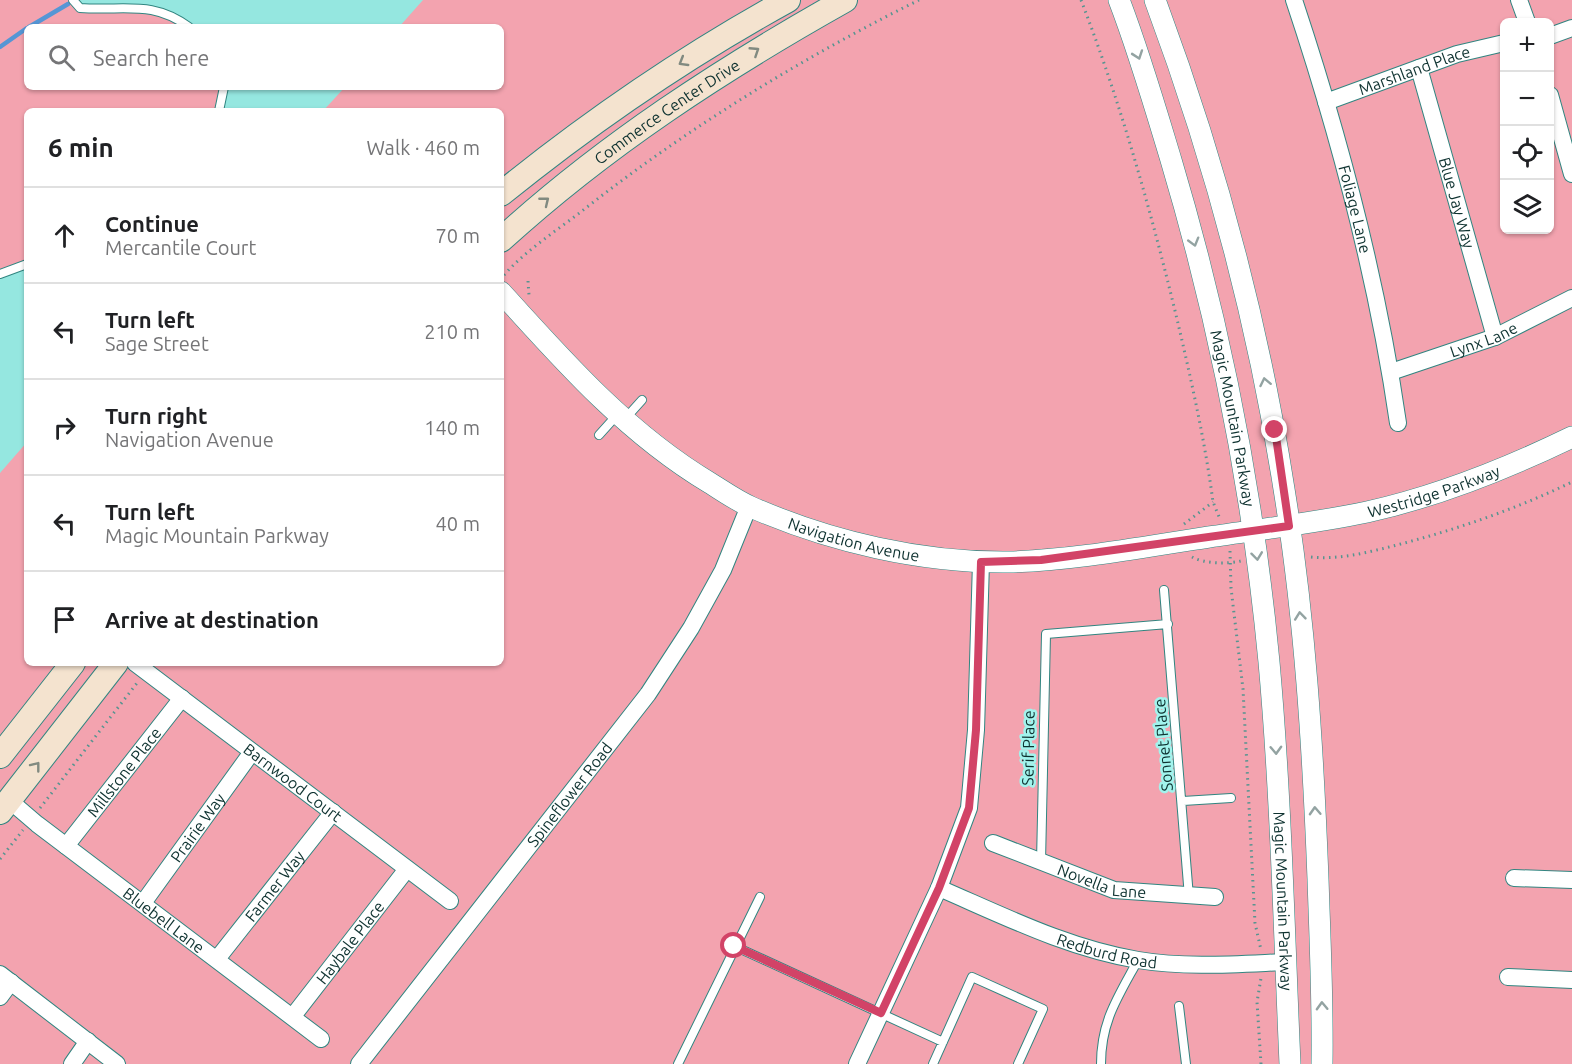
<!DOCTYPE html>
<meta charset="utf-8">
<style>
:root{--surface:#fff;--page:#f2f2f2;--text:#202124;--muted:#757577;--line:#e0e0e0}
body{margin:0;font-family:Ubuntu,sans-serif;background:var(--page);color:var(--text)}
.controls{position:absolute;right:18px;top:18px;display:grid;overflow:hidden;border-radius:9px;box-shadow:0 2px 4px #0004}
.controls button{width:54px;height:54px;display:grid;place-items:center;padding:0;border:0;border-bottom:2px solid var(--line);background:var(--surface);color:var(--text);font:30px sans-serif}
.stop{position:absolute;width:18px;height:18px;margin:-14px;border:4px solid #d24367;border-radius:50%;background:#fff}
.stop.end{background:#d24367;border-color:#fff;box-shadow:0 2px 6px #0008}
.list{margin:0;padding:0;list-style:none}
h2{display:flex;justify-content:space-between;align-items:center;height:78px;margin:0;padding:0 24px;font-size:26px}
h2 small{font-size:20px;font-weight:400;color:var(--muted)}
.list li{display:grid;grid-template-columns:39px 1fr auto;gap:18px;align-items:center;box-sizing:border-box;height:96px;padding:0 24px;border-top:2px solid var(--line)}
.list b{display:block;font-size:22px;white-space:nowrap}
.list p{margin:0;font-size:20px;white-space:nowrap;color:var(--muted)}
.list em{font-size:20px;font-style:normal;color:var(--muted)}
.icon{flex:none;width:33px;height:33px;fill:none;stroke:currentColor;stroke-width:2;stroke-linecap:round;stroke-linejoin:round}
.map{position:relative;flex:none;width:1572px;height:1064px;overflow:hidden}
.search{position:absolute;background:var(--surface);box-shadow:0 2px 4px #0004;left:24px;top:24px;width:480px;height:66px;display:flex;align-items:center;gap:15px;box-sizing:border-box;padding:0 21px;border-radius:9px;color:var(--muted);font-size:22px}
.panel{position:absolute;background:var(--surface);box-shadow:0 2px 4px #0004;left:24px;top:108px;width:480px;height:558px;border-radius:9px}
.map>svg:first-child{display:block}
.green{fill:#f3a3af;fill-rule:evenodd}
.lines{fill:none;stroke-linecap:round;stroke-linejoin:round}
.stream{stroke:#5596d5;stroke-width:4.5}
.service-casing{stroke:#318580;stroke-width:10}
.minor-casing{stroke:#318580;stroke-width:18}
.tertiary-casing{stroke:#318580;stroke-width:22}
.secondary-casing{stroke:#318580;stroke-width:26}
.path{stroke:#579490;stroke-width:3;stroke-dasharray:1.5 4.5;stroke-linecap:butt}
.service{stroke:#fff;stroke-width:8}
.minor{stroke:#fff;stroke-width:16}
.tertiary{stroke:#fff;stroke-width:21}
.secondary{stroke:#f4e3cf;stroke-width:24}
.oneway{stroke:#818a80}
.oneway2{stroke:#93a3a2}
.route{stroke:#d24367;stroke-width:8}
.labels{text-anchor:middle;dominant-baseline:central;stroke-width:5;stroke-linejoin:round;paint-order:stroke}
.street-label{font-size:16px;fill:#0e3230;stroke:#a2f4ed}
</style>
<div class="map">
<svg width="1572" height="1064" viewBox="0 0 1572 1064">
<rect width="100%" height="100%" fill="#95e7e0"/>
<path class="green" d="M0,0h77l3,8 47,-3 50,9 9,13h-159v60h197l-5,24h-192v153l-27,8z
M423,0h1149v1064h-1572v-591l27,-31v221h474v-552h-178l22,-24h156v-60h-102zM1504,22h46v208h-46z"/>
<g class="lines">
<path class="stream" d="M29,27l39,-23
M0,47l27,-19"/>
<g class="service-casing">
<path id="service" d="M73,0l7,8c46,3 72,-8 109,19
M219,111l5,-24
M0,274l27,-10
M624,420l18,-20
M599,435l18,-20
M1164,590l25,307
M1183,801l48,-3
M1041,862l5,-228 122,-10
M734,946l209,96
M1179,1006l7,58
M678,1064l82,-167
M933,1064l39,-87 71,32 -25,55
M1101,1064c0,-43 17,-67 37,-104"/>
</g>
<g class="minor-casing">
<g id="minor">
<path id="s1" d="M1294,0c46,138 83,278 104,423"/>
<path d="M1519,0l8,22"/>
<path d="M1550,36l22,-8"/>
<path id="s2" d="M1419,68l76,269"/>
<path d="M1550,95l22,79"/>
<path id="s3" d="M1326,102l131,-48 47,-11"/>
<path id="s4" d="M1391,372l104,-35 77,-39"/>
<path id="s5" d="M135,663l315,238"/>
<path id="s6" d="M9,800l28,24 284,215"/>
<path id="s7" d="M993,843l121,47 101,7"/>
<path id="s8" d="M66,846l116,-148"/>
<path d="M1514,878l58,2"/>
<path id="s9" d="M939,888c65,28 128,60 199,72 48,8 99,4 147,2"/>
<path id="s10" d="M143,903l109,-151"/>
<path id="s11" d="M217,959l116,-147"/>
<path d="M0,974l117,90"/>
<path d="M1508,977l64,3"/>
<path d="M0,997l11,-15"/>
<path id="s12" d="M293,1016l114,-147"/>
<path d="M72,1064l16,-23"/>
<path id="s13" d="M359,1064l289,-370 43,-66 32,-58 26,-64"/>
<path d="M857,1064l82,-176 30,-80 7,-78 5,-168"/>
</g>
</g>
<g class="tertiary-casing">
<g id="tertiary">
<path id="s14" d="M1119,0c20,52 36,107 52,160 49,164 82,332 98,502 12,133 15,268 21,402"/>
<path d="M1155,0c59,158 103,322 129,489 21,129 29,260 34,390 2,62 5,123 4,185"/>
<path id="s15" d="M501,292c64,71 127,142 209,191 13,8 27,18 41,24 80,35 171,56 258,55 67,-2 134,-15 200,-25 53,-8 106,-14 158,-25 72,-16 139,-43 205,-75"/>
</g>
</g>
<g class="secondary-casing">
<g id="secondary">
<path d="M501,194c90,-73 185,-138 287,-194"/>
<path id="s16" d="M501,240c104,-95 221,-171 344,-240"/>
<path d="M0,756l73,-93"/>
<path d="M0,812l116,-149"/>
</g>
</g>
<path class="path" d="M1081,0c40,104 70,211 96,319 14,60 28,122 36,183l7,17
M504,275c21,-24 52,-44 78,-64 104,-82 218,-152 337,-211
M528,281l1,14
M1184,524l29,-22
M1230,551l1,37 12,101 12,234 6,27
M1192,557c13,7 35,7 49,4
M1311,557c29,3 58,-5 86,-12 61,-16 119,-36 175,-63
M40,808l97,-125
M0,859l23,-29
M1261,1064l-4,-62 4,-24"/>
<use href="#service" class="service"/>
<use href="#minor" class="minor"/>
<use href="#tertiary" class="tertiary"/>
<use href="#secondary" class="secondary"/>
</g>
<defs><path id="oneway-chevron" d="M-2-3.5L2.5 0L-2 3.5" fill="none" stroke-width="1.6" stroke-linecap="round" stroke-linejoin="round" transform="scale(1.5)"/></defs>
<g class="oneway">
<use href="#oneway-chevron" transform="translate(755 51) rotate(-33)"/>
<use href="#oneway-chevron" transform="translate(683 62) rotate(149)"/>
<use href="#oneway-chevron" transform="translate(545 201) rotate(-39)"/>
<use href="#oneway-chevron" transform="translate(36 766) rotate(-52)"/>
</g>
<g class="oneway2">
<use href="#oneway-chevron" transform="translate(1138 55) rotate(71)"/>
<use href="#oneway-chevron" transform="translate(1194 242) rotate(74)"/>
<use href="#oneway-chevron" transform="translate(1265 382) rotate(-102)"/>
<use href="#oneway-chevron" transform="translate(1257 556) rotate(83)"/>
<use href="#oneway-chevron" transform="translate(1300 616) rotate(-96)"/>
<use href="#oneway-chevron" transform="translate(1276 750) rotate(88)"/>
<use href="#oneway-chevron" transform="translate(1315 811) rotate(-93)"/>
<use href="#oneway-chevron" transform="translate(1322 1006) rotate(-92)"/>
</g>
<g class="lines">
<path class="route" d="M734,946l147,67 58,-125 30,-80 7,-78 5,-168 60,-2 248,-34 -14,-96"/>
</g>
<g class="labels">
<g class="street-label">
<text stroke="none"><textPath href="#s3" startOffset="94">Marshland Place</textPath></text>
<text stroke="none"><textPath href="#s16" startOffset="210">Commerce Center Drive</textPath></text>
<text stroke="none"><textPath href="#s2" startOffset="140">Blue Jay Way</textPath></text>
<text stroke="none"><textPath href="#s1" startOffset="218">Foliage Lane</textPath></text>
<text stroke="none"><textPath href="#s4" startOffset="98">Lynx Lane</textPath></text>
<text stroke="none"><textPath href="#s14" startOffset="434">Magic Mountain Parkway</textPath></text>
<text stroke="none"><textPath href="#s15" startOffset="1029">Westridge Parkway</textPath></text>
<text stroke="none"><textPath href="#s15" startOffset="440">Navigation Avenue</textPath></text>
<text transform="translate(1163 745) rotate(-95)">Sonnet Place</text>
<text transform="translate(1028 748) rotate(-89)">Serif Place</text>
<text stroke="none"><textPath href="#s8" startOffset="94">Millstone Place</textPath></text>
<text stroke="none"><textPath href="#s5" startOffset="198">Barnwood Court</textPath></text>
<text stroke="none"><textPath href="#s13" startOffset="342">Spineflower Road</textPath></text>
<text stroke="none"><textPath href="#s10" startOffset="93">Prairie Way</textPath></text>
<text stroke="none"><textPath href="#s7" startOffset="116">Novella Lane</textPath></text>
<text stroke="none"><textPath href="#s11" startOffset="93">Farmer Way</textPath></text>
<text stroke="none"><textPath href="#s14" startOffset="920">Magic Mountain Parkway</textPath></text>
<text stroke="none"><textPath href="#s6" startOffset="196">Bluebell Lane</textPath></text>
<text stroke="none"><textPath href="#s12" startOffset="93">Haybale Place</textPath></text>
<text stroke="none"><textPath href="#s9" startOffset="180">Redburd Road</textPath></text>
</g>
</g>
</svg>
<div class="controls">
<button>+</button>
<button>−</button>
<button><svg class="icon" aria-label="locate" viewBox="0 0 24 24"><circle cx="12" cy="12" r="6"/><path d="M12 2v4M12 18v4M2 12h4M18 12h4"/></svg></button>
<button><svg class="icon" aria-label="layers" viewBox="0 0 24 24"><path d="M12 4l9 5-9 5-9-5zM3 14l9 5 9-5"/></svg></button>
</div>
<div class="stop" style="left:734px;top:946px"></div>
<div class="stop end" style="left:1275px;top:430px"></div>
<div class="search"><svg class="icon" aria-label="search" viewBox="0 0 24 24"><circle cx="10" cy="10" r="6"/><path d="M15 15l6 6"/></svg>Search here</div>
<section class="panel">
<h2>6 min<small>Walk · 460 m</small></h2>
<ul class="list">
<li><svg class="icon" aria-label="ahead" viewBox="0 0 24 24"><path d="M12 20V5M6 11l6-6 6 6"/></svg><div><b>Continue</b><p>Mercantile Court</p></div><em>70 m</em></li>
<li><svg class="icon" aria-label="left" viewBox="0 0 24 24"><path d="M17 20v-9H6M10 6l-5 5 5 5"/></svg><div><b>Turn left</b><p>Sage Street</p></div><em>210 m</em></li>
<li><svg class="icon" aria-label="right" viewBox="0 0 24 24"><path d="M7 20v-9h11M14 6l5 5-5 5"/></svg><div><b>Turn right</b><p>Navigation Avenue</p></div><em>140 m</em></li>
<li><svg class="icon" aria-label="left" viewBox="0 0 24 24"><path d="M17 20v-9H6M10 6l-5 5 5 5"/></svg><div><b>Turn left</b><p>Magic Mountain Parkway</p></div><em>40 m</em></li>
<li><svg class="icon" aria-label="arrive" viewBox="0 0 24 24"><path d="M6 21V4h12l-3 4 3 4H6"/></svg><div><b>Arrive at destination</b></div></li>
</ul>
</section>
</div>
